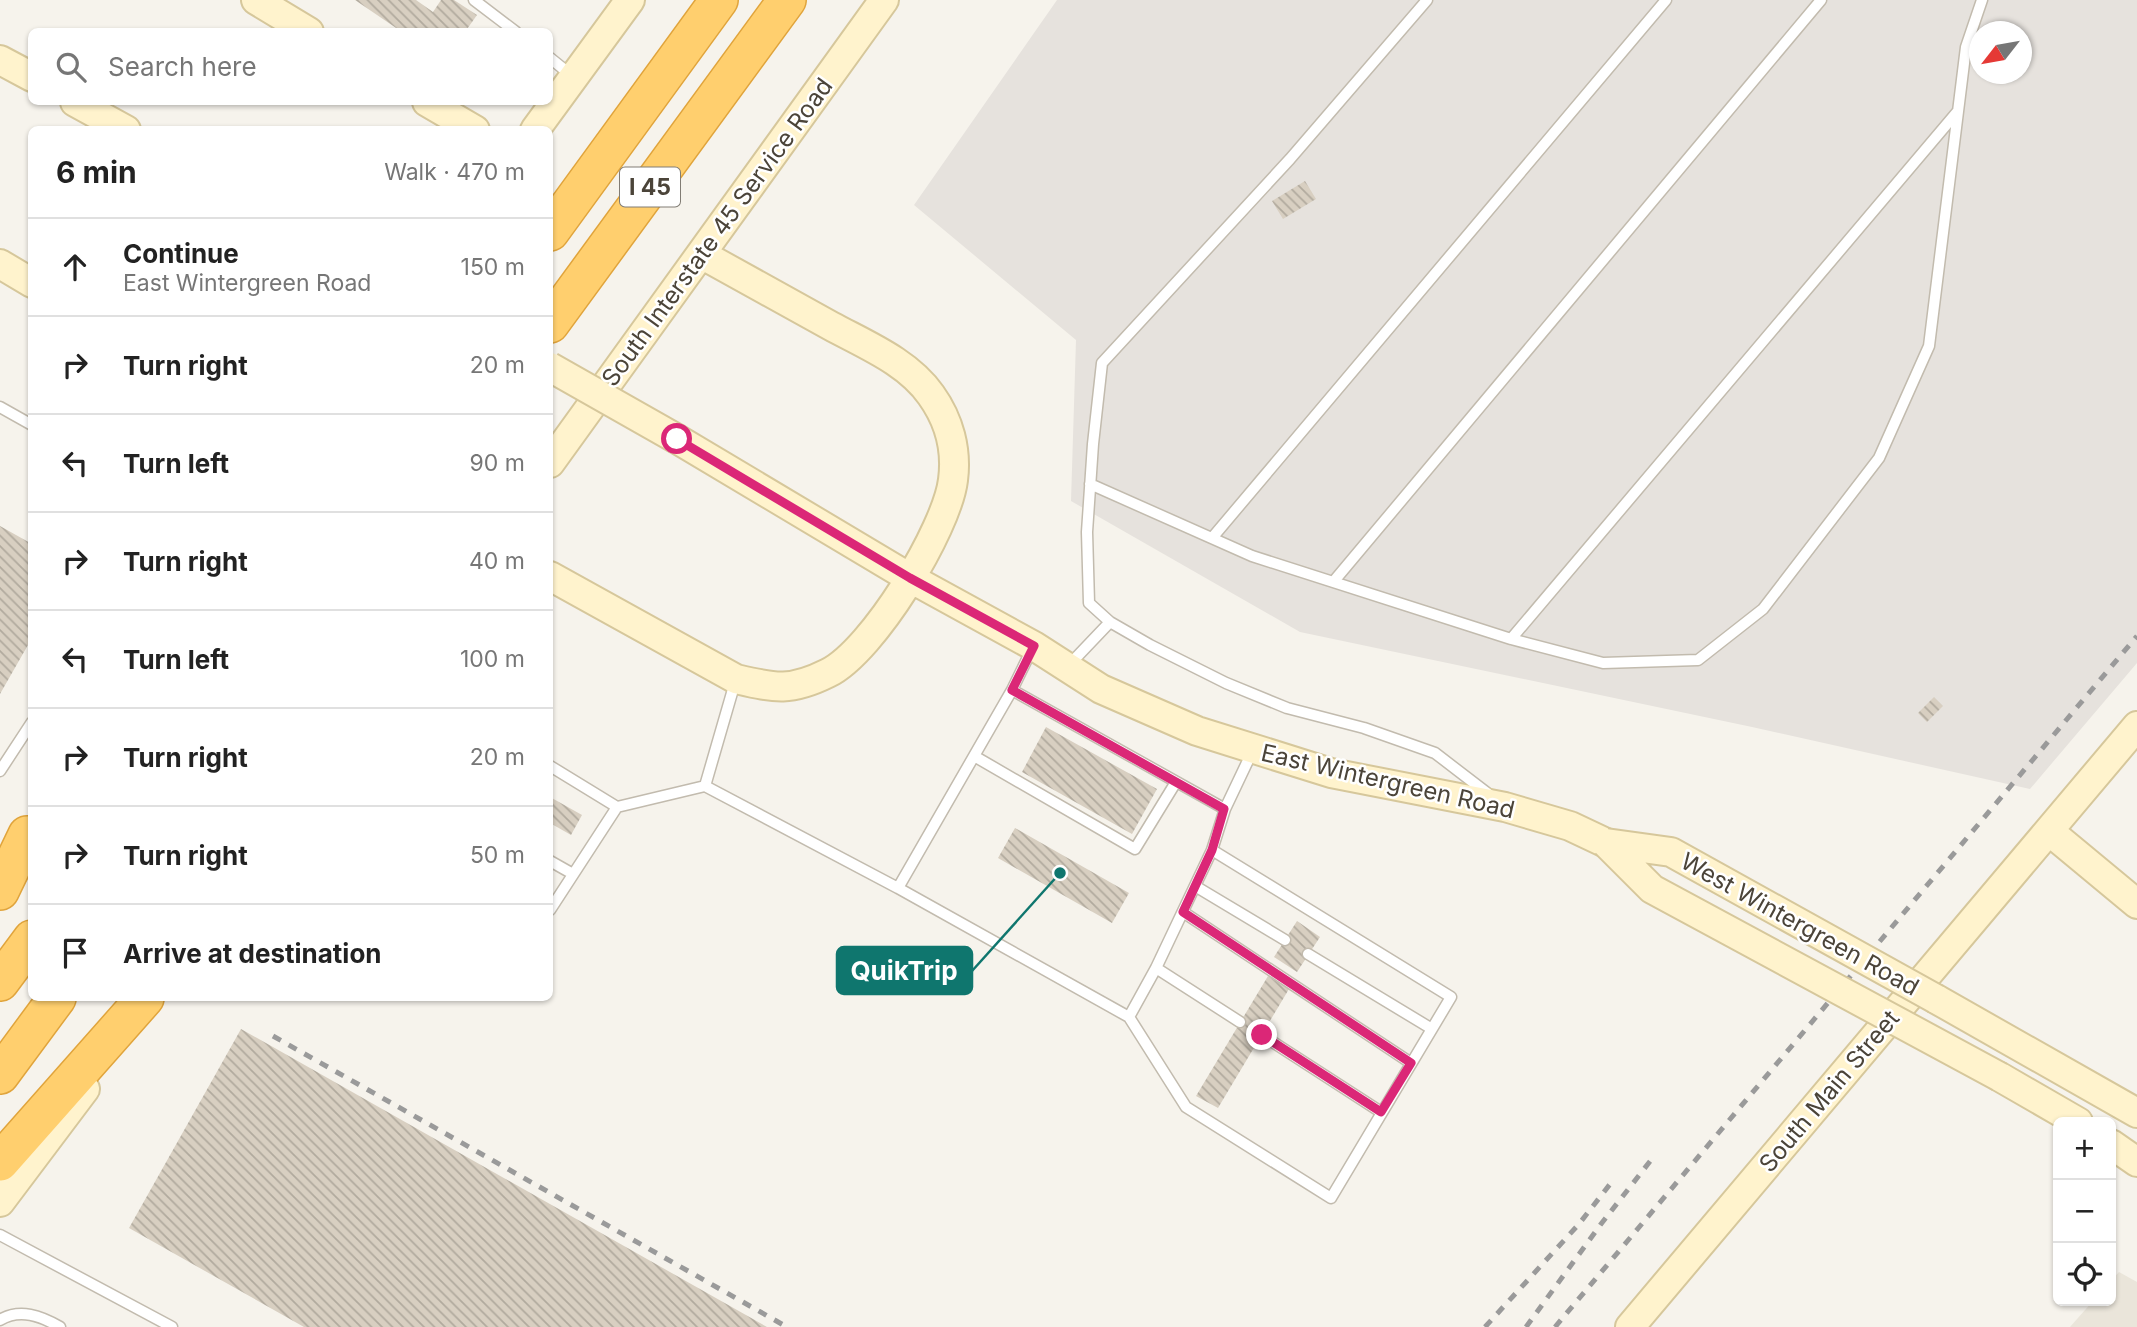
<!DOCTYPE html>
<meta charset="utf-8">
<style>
:root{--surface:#fff;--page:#f6f6f6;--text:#222;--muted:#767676;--line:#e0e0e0}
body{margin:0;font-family:Inter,sans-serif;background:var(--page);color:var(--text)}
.controls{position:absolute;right:21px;bottom:21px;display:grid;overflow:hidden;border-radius:10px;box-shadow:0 2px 5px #0004}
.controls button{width:63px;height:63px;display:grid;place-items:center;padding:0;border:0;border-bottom:2px solid var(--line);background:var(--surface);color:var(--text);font:35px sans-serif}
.compass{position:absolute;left:1969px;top:21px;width:63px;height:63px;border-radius:50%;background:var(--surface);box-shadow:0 2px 5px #0004;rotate:239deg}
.stop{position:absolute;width:21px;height:21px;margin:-16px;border:5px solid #db2777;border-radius:50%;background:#fff}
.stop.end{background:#db2777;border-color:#fff;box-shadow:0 2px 7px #0008}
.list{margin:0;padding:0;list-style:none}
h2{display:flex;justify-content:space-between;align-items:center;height:91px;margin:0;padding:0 28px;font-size:30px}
h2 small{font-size:23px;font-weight:400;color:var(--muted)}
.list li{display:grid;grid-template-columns:46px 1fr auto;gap:21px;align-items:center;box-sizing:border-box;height:98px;padding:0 28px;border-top:2px solid var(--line)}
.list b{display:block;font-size:26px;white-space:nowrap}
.list p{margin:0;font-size:23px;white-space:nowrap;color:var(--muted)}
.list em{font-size:23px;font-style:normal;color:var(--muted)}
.icon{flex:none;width:38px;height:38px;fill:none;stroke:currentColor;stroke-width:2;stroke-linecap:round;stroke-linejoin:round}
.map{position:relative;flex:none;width:2137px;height:1327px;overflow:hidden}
.search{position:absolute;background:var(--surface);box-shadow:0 2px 5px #0004;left:28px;top:28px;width:525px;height:77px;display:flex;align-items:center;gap:18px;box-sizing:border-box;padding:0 24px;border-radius:10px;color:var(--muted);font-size:26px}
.panel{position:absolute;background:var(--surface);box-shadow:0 2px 5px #0004;left:28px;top:126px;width:525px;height:875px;border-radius:10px}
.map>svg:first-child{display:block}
.residential{fill:#eae5da}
.industrial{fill:#e6e2dd;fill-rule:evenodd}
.building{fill:url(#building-back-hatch)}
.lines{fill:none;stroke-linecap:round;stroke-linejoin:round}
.lane-casing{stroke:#c2bbae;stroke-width:13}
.secondary-casing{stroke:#d6c79b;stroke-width:32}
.highway-casing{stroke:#e0a43c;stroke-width:40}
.lane{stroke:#fff;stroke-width:10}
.secondary{stroke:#fff3cd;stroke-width:28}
.highway{stroke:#ffcf6e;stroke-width:37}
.rail{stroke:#9a9a9a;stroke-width:5;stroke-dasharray:9 9;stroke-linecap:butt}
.secondary-bridge-casing{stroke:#d6c79b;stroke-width:32;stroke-linecap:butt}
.secondary-bridge{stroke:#fff3cd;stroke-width:28}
.route{stroke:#db2777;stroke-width:9}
.labels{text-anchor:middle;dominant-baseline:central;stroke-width:5;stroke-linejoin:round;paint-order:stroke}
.shield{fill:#fff;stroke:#817c74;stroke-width:2}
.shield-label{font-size:23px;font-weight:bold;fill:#4b4439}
.street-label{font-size:24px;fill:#4b4439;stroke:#fff}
.leader{fill:none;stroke:#0f766e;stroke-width:2.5}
.callout-dot{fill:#0f766e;stroke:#fff;stroke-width:2.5}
.callout{fill:#0f766e;stroke:#0f766e;stroke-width:2.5}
.callout-label{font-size:26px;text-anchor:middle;font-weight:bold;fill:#fff}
</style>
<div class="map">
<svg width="2137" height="1327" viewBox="0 0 2137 1327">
<defs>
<pattern id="building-back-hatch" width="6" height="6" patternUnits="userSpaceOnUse" patternTransform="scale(1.75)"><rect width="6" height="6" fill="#d8cfc1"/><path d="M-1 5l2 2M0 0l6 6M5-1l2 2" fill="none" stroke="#b1aa9e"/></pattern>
</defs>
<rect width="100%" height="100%" fill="#f6f3ec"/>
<path class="residential" d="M2119,1272l18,10v45h-67l23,-26h18v-20z"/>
<path class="industrial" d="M1057,0h1080v663l-107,126 -278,-62 -452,-95 -229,-131 5,-161 -162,-135zM1980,32h42v42h-42z"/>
<path class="building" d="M355,0h61l17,12 8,-12h13l23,15 -12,17h-63z
M1305,181l11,18 -33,20 -11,-18z
M0,526l32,18v94l-32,56z
M1934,697l9,9 -16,16 -9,-9z
M1046,727l111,62 -25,45 -110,-62z
M550,797l32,18 -11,20 -21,-12z
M1015,828l114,65 -17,30 -114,-65z
M1297,921l23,16 -23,35 -23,-15z
M1268,976l21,13 -71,119 -22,-12z
M241,1029l526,298h-463l-175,-99z"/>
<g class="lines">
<g class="lane-casing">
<path id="lane" d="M474,0l42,32
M1427,0l-137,159 -188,204 -9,81 -6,88 2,71 21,19 40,23 76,38 61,25 77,20 71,25 56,43
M550,58l21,17
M0,407l32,18
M1090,484l162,72 259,83 92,24 95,-3 65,-51 116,-151 50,-112 37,-299 16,-47
M1212,538l454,-538
M1334,581l487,-581
M1511,639l447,-528
M1070,664l40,-42
M736,679l-31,107 193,102 231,129 57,90 145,91 120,-201 -239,-147 13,-41 28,-59
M1012,690l213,119
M974,756l161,93 41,-67
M550,766l67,41
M0,771l32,-49
M550,861l23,13
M1195,886l90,54
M898,888l114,-198 21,-43
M550,910l67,-103 88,-21
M1183,912l228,151
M1308,954l124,75
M1156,968l84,54
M1129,1017l27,-49 56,-118
M1262,1035l119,77
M0,1235l172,92
M0,1320c20,-12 41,-4 60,7"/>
</g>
<g class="secondary-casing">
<path id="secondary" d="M256,0l53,32
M0,60l32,17
M75,102l51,28
M427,102l48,28
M535,130l95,-130
M0,264l32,19
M677,439l233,139 124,68 67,43 96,42 134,42 174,34 65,19 36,17
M550,463l334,-463
M550,576l186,103c39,9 54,13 92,-6 45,-22 119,-144 125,-193 4,-30 -4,-60 -22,-85 -23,-33 -65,-50 -100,-69 -43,-24 -87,-48 -130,-72
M2049,831l88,73
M1936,999l201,114
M2000,1077l78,45
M2111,1144l26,18
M0,1202l85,-113
M1630,1327l507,-601"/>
</g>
<g class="highway-casing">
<path id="highway" d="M550,232l169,-232
M550,324l237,-324
M0,891l27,-56
M0,982l32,-43
M0,1075l57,-77
M0,1162l145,-164"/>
</g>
<use href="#lane" class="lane"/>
<use href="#secondary" class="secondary"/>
<use href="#highway" class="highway"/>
<path class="rail" d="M273,1036l514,291
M1485,1327l94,-103 35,-45
M1526,1327l75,-103 54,-69
M1555,1327l582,-691"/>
<g class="secondary-bridge-casing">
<path id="secondary-bridge" d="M550,367l127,72
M1606,843l46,46 348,188
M1606,843l65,9 265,147"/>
</g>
<use href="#secondary-bridge" class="secondary-bridge"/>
</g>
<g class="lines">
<path class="route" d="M677,439l233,139 124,68 -22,44 212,119 -12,41 -29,62 228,151 -30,49 -119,-77"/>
</g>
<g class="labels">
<rect class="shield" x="620" y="167.5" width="60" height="39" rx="5"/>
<g class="shield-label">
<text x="650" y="187">I 45</text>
</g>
<g class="street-label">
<text transform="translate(717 232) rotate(-54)">South Interstate 45 Service Road</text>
<text transform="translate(1388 781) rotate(13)">East Wintergreen Road</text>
<text transform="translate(1800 924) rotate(29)">West Wintergreen Road</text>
<text transform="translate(1829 1091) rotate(-50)">South Main Street</text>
</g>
</g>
<path class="leader" d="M1060 873L972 971"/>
<circle class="callout-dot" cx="1060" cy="873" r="7"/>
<rect class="callout" x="837" y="947" width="135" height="47" rx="7"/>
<g class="callout-label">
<text x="904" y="980">QuikTrip</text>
</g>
</svg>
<div class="controls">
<button>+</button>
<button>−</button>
<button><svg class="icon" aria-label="locate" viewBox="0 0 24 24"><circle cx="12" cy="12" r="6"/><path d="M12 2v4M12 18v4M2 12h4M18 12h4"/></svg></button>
</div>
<svg class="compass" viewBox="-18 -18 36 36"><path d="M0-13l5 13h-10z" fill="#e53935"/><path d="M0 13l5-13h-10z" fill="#767676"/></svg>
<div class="stop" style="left:677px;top:439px"></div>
<div class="stop end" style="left:1262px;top:1035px"></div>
<div class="search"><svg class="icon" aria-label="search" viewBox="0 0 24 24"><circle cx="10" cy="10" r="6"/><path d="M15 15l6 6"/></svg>Search here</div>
<section class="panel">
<h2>6 min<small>Walk · 470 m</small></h2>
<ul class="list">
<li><svg class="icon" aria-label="ahead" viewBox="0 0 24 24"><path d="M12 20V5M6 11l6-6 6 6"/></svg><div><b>Continue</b><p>East Wintergreen Road</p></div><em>150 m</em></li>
<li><svg class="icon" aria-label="right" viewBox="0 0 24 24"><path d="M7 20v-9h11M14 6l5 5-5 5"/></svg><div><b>Turn right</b></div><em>20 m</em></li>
<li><svg class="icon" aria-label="left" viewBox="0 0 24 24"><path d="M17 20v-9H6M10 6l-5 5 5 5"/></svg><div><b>Turn left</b></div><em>90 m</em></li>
<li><svg class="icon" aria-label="right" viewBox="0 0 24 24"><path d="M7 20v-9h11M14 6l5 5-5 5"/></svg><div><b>Turn right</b></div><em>40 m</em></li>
<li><svg class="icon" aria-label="left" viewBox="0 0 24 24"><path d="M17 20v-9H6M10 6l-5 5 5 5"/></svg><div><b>Turn left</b></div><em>100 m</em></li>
<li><svg class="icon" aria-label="right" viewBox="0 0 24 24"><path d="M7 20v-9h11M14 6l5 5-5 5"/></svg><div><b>Turn right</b></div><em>20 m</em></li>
<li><svg class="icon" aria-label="right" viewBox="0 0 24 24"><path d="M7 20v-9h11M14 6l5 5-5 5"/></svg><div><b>Turn right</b></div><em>50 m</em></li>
<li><svg class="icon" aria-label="arrive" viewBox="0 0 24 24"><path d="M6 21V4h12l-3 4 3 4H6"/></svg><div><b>Arrive at destination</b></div></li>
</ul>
</section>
</div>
